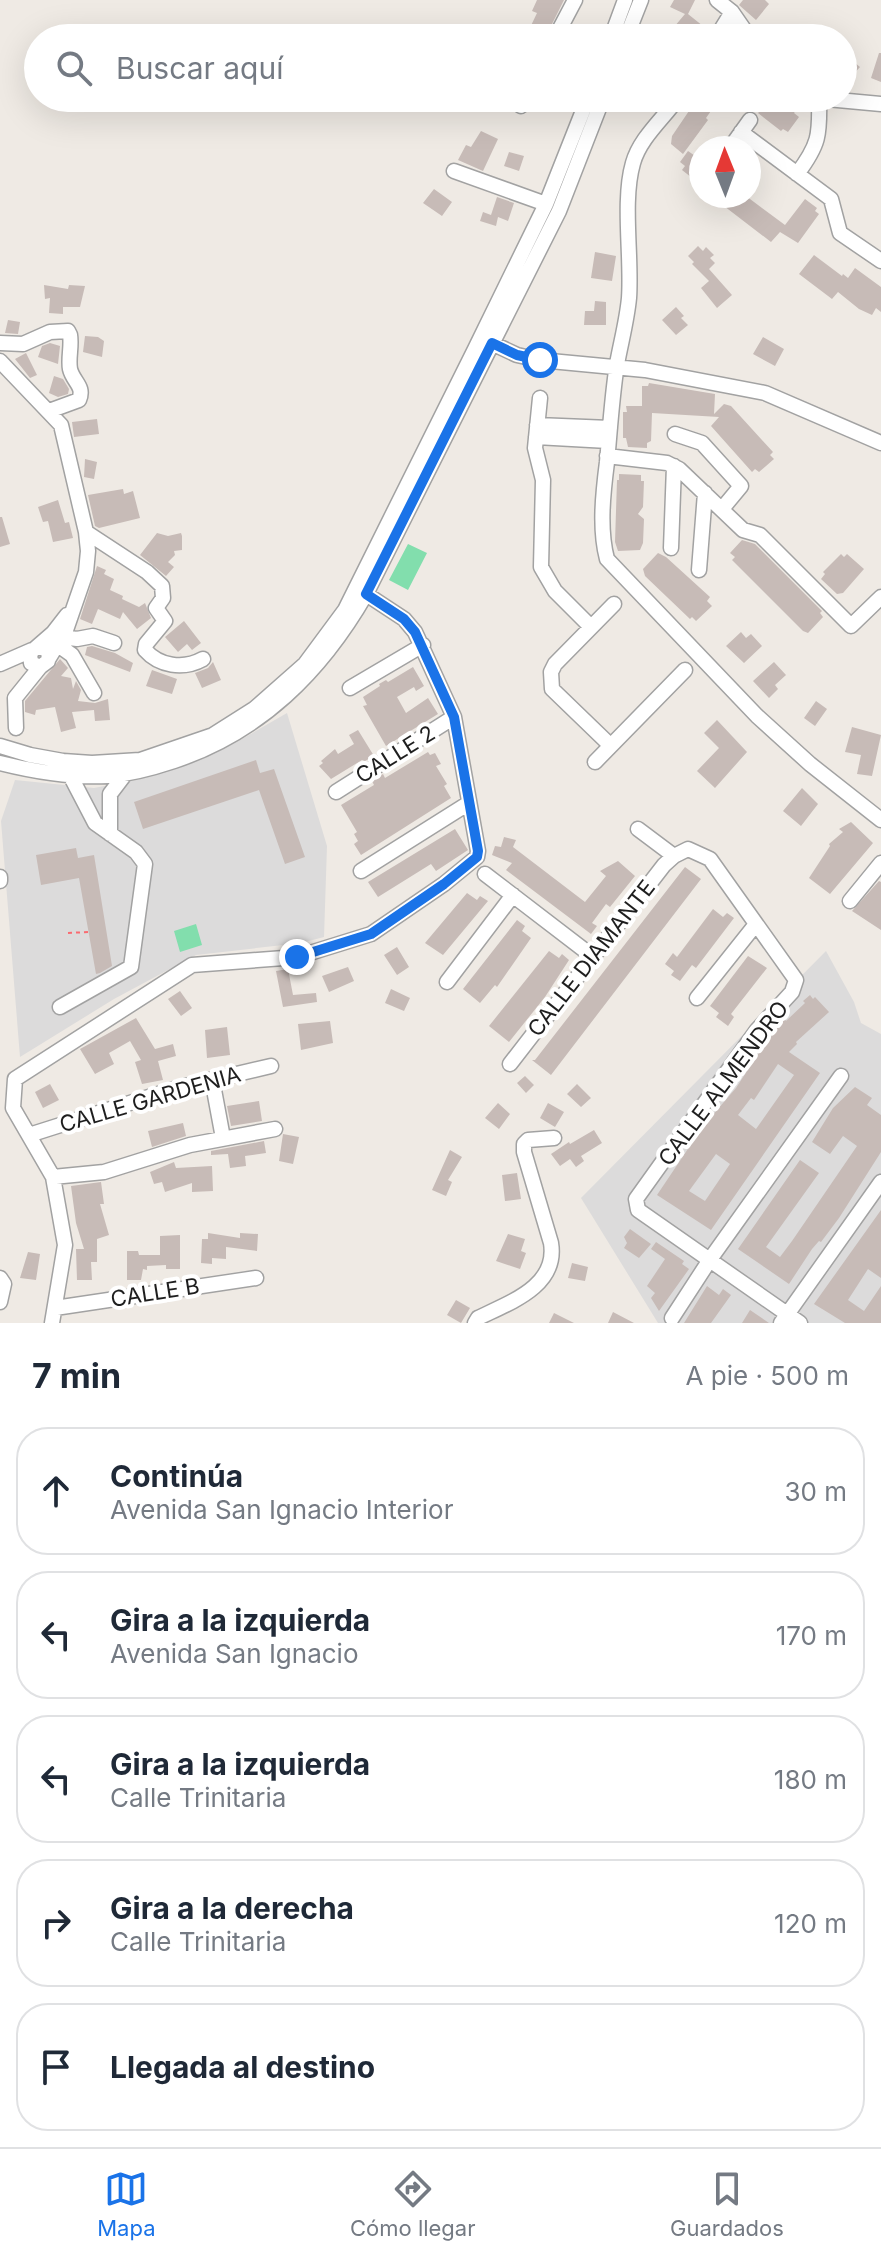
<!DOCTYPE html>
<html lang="es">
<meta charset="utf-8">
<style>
:root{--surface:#fff;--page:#f2f2f3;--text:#1f2937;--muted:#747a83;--line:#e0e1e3;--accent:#1a73e8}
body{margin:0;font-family:Inter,sans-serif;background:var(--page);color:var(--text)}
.compass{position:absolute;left:689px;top:136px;width:72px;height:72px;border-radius:50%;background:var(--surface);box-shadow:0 8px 32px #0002;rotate:359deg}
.stop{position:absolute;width:24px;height:24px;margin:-18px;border:6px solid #1a73e8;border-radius:50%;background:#fff}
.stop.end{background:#1a73e8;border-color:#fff;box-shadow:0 2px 8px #0008}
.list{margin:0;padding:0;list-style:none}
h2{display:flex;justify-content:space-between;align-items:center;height:104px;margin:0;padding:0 32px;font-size:34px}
h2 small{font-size:26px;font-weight:400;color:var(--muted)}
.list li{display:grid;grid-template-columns:52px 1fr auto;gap:24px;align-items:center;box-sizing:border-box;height:128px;margin:0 16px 16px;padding:0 16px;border:2px solid var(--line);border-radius:32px}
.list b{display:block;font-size:30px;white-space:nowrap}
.list p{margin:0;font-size:26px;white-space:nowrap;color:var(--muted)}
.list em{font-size:26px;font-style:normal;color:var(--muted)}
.icon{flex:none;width:44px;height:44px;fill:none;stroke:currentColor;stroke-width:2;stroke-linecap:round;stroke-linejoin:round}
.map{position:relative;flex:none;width:881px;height:1323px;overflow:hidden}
.search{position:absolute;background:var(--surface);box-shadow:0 8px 32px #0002;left:24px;right:24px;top:24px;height:88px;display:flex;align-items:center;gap:20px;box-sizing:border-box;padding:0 28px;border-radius:44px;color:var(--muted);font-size:30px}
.sheet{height:824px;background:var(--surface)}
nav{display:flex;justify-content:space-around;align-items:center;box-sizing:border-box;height:112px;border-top:2px solid var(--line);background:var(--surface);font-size:22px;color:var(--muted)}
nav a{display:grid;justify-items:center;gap:4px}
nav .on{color:var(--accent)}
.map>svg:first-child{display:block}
.residential{fill:#dcdbdb}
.pitch{fill:#82dead}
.building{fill:#c7bbb7;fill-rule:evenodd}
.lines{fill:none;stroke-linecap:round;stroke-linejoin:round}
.minor-casing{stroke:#a2a2a2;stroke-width:17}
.path{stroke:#f96b71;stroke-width:2;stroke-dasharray:4 4;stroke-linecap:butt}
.minor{stroke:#fff;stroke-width:14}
.route{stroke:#1a73e8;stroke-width:10}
.labels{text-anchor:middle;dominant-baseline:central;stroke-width:8;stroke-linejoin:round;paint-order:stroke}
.street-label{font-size:22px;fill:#1e1e1e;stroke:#fff}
</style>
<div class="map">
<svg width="881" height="1323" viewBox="0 0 881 1323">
<rect width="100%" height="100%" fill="#efeae4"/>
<path class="residential" d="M287,713l40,133 -3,91 -23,6 -105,12 -82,44 -94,58 -19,-236 14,-41 79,8 42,-8 55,-17 51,-24z
M826,951l28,51 7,21 20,11v289h-223l-77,-125z"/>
<path class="pitch" d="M408,544l19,9 -19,37 -19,-10z
M196,924l6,21 -22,7 -6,-21z"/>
<path class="building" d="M537,0h27l-19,38 -18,-4 10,-21 -5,-2z
M674,0h21l-7,14 15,12 -10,12h-5l-14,-11 11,-13 -15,-7z
M743,0h22l4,4 -13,16 -17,-15z
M335,28l24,10h-28z
M843,53l17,14 -17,19z
M879,53h2v29l-10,-4z
M332,98h32l-4,12z
M689,98h31l-14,20 2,2 -25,34 -12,-10 1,-8 21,-31z
M742,98h37l17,12 -2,3 5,4 -11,15 -5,-3 -2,2 -23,-18 2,-2z
M481,131l17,8 -15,32 -25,-11 8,-15 5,2z
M688,151l13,9v25l-19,-15 3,-4 -5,-4z
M509,152l15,4 -5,15 -15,-5z
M434,189l18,13 -10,14 -19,-13z
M711,196h35l39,29 20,-26 12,9 -2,3 4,3 -21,29 -18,-11 -9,10z
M497,197l17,6 -6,18 -10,-4 -2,9 -16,-5 3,-9 8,3z
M698,246l5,5 3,-4 8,8 -4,3 5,5 -6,6 23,26 -15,13 -16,-20 8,-7 -17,-17 2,-2 -6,-6z
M595,252l21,4 -4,25 -21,-3z
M814,255l28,21 1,-2 5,4 7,-10 26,19v25l-5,-4 -4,7 -13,-6 -21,-17 -6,7 -33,-25z
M44,285l24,4 1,-4 16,1 -5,21h-17v7l-14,-1 1,-15 -5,1z
M595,301l11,1v23h-22l1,-14h9z
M676,307l8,9 -3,2 7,7 -12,10 -14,-15z
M8,320l12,2 -2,12 -13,-1z
M85,336l13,1 6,4 -2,16 -19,-5z
M763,337l21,12 -9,17 -22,-12z
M50,343l10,3 -2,18 -20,-7 4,-11z
M26,353l11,22 -7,3 -15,-19z
M54,376l9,3 6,10 -1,5 -10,3 -9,-4z
M649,383l66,11 -1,20 10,-10 7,2 42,46 -3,3 4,4 -15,13 -4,-3 -3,3 -41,-46 8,-9 -67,-4 -1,28 -4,2v5l-19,-1 -2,-9h-3v-26h4l-1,-6h16v-20h6z
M97,419l2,15 -25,3 -2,-15z
M85,459l12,3 -3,17 -10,-2z
M619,474l22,1v6h3l-1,26 -5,7 6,5 -1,24 -3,7 -22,1 -3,-9 2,-62h2z
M123,489l1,5 9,-3 7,27 -41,10 -4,-2 -7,-31z
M58,500l7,23 4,-1 4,16 -20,4 -5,-21 -5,1 -5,-15z
M0,517h2l8,27 -10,3z
M157,533l11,3 13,-3 1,3v14l-8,1 1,4 -7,7 6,5 -8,9 -26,-21z
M742,540l13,4 67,67 -2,2 3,4 -15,16 -5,-2 -71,-71 3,-3 -5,-4z
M658,553l8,4 44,40 -3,4 5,5 -16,15 -4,-4 -2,2 -45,-43 -2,-7z
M841,554l3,3 3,-3 17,15 -21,24 -6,1 -16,-15 4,-5 -2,-2z
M97,566l9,4 -2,4 10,5 -4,11 13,6 -1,3 17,8 6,-4 6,15 -14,11 -14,-17 -3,7 -22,-10 -6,15 -12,-5z
M184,621l17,22 -9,7 -5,-6 -9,8 -13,-15z
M741,632l5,6 5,-4 11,12 -18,17 -18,-17z
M92,646l23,7 18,10 -3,9 -45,-17 2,-8z
M60,659l8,9 -7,8 10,2 2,11 3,-8 5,9 -3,11 17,2 13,-4 2,21 -15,1 -1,-11 -22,2 4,16 -15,4 -6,-25 -19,3 -1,5 -10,-3v-11z
M213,662l8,18 -19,8 -7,-15 13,-5z
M774,662l12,13 -11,10 3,4 -9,9 -16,-17z
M413,667l11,19 -8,5 -2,-4 -17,10 9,16 22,-15 10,16 -52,32 -23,-40 4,-1 -4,-8 17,-11 -1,-2 7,-4 2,2z
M152,670l25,9 -5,15 -26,-8z
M816,701l11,8 -12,17 -11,-8z
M717,720l30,32 -32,36 -18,-17 22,-23 -15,-15z
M852,727l29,8 -9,41 -15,-2 4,-19 -16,-3z
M358,730l16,26 -9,5 -3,-1 -31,19 -12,-13 4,-3 -2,-2 14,-12 3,5 16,-10 -5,-9z
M428,752l2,3 5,-2 6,11 -5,2 11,18 -3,2 7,12 -90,57 -7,-11 4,-3 -4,-7 3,-2 -16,-27 33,-20 -2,-4 11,-7 2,4z
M256,760l4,13 14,-4 31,88 -20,7 -26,-74 -116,39 -9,-27z
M802,788l16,16 -17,22 -18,-15z
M851,822l22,21 -43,51 -21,-16 21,-32 -1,-2 14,-12 -4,-3z
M455,829l13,21 -32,21 -5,-7 -53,33 -10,-15z
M504,837l12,3 -3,7 72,55 21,-26 -6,-5 18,-10 17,15 -25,31 -4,-3 -14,19 5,3 -6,8 -85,-64 6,-7 -20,-8 3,-9 6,1z
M76,848l2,10 16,-3 18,111 -12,7 -4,1 -17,-96 -38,7 -5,-30z
M685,867l16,12 -150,196 -19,-15h3z
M879,881l2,1v48l-29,-19z
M467,893l10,7 3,-4 8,5 -45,54 -18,-12z
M713,909l10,8 4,-4 7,5 -38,50 -4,-3 -12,16 -9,-6 3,-4 -9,-7 8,-11 4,4z
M517,920l8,6 -3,5 9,7 -34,49 -2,-2 -15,18 -17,-14z
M397,947l12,20 -12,8 -13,-20z
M549,951l10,7 3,-4 7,6 -24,37 -36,45 -20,-16z
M748,956l19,12 -36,46 3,3 -6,9 -12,-9 3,-4 -9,-7z
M348,967l6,14 -25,11 -7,-16z
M288,969l5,26 23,-2 1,9 -34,5 -7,-36z
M391,989l19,9 -6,13 -19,-8z
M180,991l12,17 -11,8 -13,-17z
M810,995l3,4 2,-2 14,15 -33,30 1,2 -8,8 31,21 -109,157 -54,-35 47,-70 32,-37 41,-63 7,-7 2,3 19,-18 -2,-2zM778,1064l16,11 -38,54 -18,-14 13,-17 3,2zM716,1154l14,10 -25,37 -16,-10z
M136,1018l19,31 18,-5 3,12 -18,5 5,19 -21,4 -7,-22 6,-2 -11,-19 -21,12 5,11 -19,10 -15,-25z
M330,1021l3,22 -32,7 -3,-26z
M227,1027l3,28 -23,3 -2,-28z
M525,1076l9,9 -8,8 -9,-10z
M50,1084l9,16 -16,8 -8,-16z
M577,1084l14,14 -10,9 -14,-13z
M855,1087l17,11 -5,7 14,10v37l-42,66 -18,24 -2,-1 -7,8 -23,35 -51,-35 62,-89 19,13 -53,74 14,10 12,-16 65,-95 -14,-10 -13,18 -18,-12 21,-34z
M259,1101l3,20 -31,5 -4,-20z
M498,1103l12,11 -11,15 -14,-11z
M548,1103l16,9 -9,15 -15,-9z
M183,1123l3,13 -34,11 -4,-16z
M594,1130l8,13 -21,13 3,5 -8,6 -6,-8 -10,7 -9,-12 18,-12 1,2z
M283,1134l16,3 -6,27 -14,-3z
M264,1141l2,12 -21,3 1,10 -16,2 -2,-14 -17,1v-4z
M450,1150l12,7 -14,23 4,2 -6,14 -14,-6z
M174,1162l2,6 36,-2 1,25 -21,1v-9l-27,9 -3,-10 -8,2 -4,-12z
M517,1173l4,26 -16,2 -3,-26z
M101,1182l3,22h-4l9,31 -12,4v23h-6l1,18h-15l-1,-31h8l-8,-26 -5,-37z
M881,1210v68l-13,-9 -20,31 16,11 17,-25v37h-36l-31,-19z
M630,1229l21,15 -12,14 -15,-10 3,-5 -3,-6z
M208,1233l32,5v-5l18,1 -1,17 -31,-4v12l-14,-1v6l-11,-1 1,-24h6z
M508,1234l17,5 -4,12 5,2 -6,16 -24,-8z
M180,1235v34h-14v-4l-19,1v4l-4,-1 -2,11h-14v-29h11l1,4h21v-19z
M656,1242l28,19 -2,3 7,5 -30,42 -8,-13 4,-5 -8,-7 18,-27 -14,-10z
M28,1252l12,2 -4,26 -16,-2z
M572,1263l16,4 -3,14 -17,-3z
M707,1286l12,9 4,-6 8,6 -20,28h-27z
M456,1300l14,8 -9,15 -14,-8z
M750,1310l19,13h-27z
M613,1312l21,11h-26z
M554,1313l20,10h-25z"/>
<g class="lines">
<g class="minor-casing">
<path id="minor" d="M717,0l15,12 18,26
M555,38l20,-38
M611,38l14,-38
M626,38l15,-38
M716,38l16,-26
M678,98c-15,21 -38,40 -45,65 -11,38 -1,94 -4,135 -2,22 -8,44 -12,66 -5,32 -7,65 -10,98 -4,31 -8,67 0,97l150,157 53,48 71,56
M816,98l65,6
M521,106l4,-8
M741,132l90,67 9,34 41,28
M730,148l20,-28
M454,171l92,33
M797,174c22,-29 23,-39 22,-75
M485,340l32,15 23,5 105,10 120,23 116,50
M0,343l23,1 27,-12 18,-1 2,4c2,11 -2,23 0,34 3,13 15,17 9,31l-30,11
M0,361l61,64 25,107 2,19 -2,21 -20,58 -17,28
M540,398l-5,50 8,32 -2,87 14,24 35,35
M537,425l73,3
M675,434l27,9 39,43 -19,23
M536,437l72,4
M607,456l60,7 12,6 64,61 17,5 91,91 30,-29
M86,532l61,40 15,14 1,12 -7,10 9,13 -19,23 -1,6c14,16 38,20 58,9
M671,548l3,-82
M699,570l6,-77
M62,637l15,2 16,-3 21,7
M58,645l14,10 22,38
M38,647l7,2 4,5 -1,7 -8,6 -9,-4 -1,-10 23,-20 14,-18
M0,664l32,-14
M350,688l73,-43
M16,728l-1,-30 25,-31
M610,745l-58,-56 -1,-17 4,-8 59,-60
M0,746l30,9 33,6 29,2 48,-3 73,-25 41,-26 51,-45 40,-54 130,-261 71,-145 42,-106
M595,762l90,-92
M0,763c36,9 72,15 108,13 23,-2 45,-8 66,-15 87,-29 147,-89 192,-167l193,-383 44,-113
M336,792l118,-75
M638,829l36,27
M110,834v-40l16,-21
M361,871l108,-68
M485,874l107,82
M0,877v4
M850,901l31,-38
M447,982l66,-87
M697,998l59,-74
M60,1007l71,-40 14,-103 -9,-12 -41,-29 -25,-48
M510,1064l154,-199 10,-9 14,-7 22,10 86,121 -4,12 -35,38 -121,169 2,11 162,113
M212,1079l11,59
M29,1135l148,-47 94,-22
M53,1177l51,-5 86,-27 85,-16
M0,1278l4,6 -4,18
M55,1308l201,-30
M672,1318l39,-60 130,-182
M52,1323l13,-78 -12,-68 -40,-69 2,-29 177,-114 105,-8 74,-23 73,-50 33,-27 1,-6 -24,-134 -39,-85 -11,-13 -38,-25
M475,1323l3,-5c33,-16 80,-32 73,-75l-27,-91v-8l4,-4 26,-2
M781,1323l100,-141"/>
</g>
<path class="path" d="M68,933l20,-1"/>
<use href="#minor" class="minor"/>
</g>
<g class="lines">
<path class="route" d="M297,957l74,-23 73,-50 33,-27 1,-6 -24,-134 -39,-85 -11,-13 -38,-25 126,-251 25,12 23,5"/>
</g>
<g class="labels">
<g class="street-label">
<text transform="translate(395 754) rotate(-32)">CALLE 2</text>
<text transform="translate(591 958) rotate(-52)">CALLE DIAMANTE</text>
<text transform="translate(723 1083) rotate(-53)">CALLE ALMENDRO</text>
<text transform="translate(150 1099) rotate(-16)">CALLE GARDENIA</text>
<text transform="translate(155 1292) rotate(-9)">CALLE B</text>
</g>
</g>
</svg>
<svg class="compass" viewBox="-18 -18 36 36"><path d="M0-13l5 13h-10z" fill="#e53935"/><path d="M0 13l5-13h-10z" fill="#747a83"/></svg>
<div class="stop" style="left:540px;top:360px"></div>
<div class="stop end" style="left:297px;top:957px"></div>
<div class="search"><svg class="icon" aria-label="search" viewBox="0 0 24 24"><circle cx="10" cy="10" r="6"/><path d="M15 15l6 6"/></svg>Buscar aquí</div>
</div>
<section class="sheet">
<h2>7 min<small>A pie · 500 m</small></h2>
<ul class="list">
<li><svg class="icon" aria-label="ahead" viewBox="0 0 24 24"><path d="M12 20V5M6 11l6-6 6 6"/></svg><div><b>Continúa</b><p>Avenida San Ignacio Interior</p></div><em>30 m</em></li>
<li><svg class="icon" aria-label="left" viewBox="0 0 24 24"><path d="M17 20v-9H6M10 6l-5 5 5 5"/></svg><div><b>Gira a la izquierda</b><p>Avenida San Ignacio</p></div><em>170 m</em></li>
<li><svg class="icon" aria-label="left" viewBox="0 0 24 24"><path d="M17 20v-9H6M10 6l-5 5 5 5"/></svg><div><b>Gira a la izquierda</b><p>Calle Trinitaria</p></div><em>180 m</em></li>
<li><svg class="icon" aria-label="right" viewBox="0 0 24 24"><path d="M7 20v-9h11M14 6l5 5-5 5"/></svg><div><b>Gira a la derecha</b><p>Calle Trinitaria</p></div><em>120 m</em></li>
<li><svg class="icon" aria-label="arrive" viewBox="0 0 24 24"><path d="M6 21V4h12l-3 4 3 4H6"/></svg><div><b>Llegada al destino</b></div></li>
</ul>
</section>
<nav>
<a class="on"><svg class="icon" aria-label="map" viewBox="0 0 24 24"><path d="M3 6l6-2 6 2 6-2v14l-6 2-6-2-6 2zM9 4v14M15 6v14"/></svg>Mapa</a>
<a><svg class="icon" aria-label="directions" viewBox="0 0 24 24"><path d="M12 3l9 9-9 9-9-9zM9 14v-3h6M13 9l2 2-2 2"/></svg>Cómo llegar</a>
<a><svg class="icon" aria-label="saved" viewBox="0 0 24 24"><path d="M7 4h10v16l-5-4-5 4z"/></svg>Guardados</a>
</nav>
